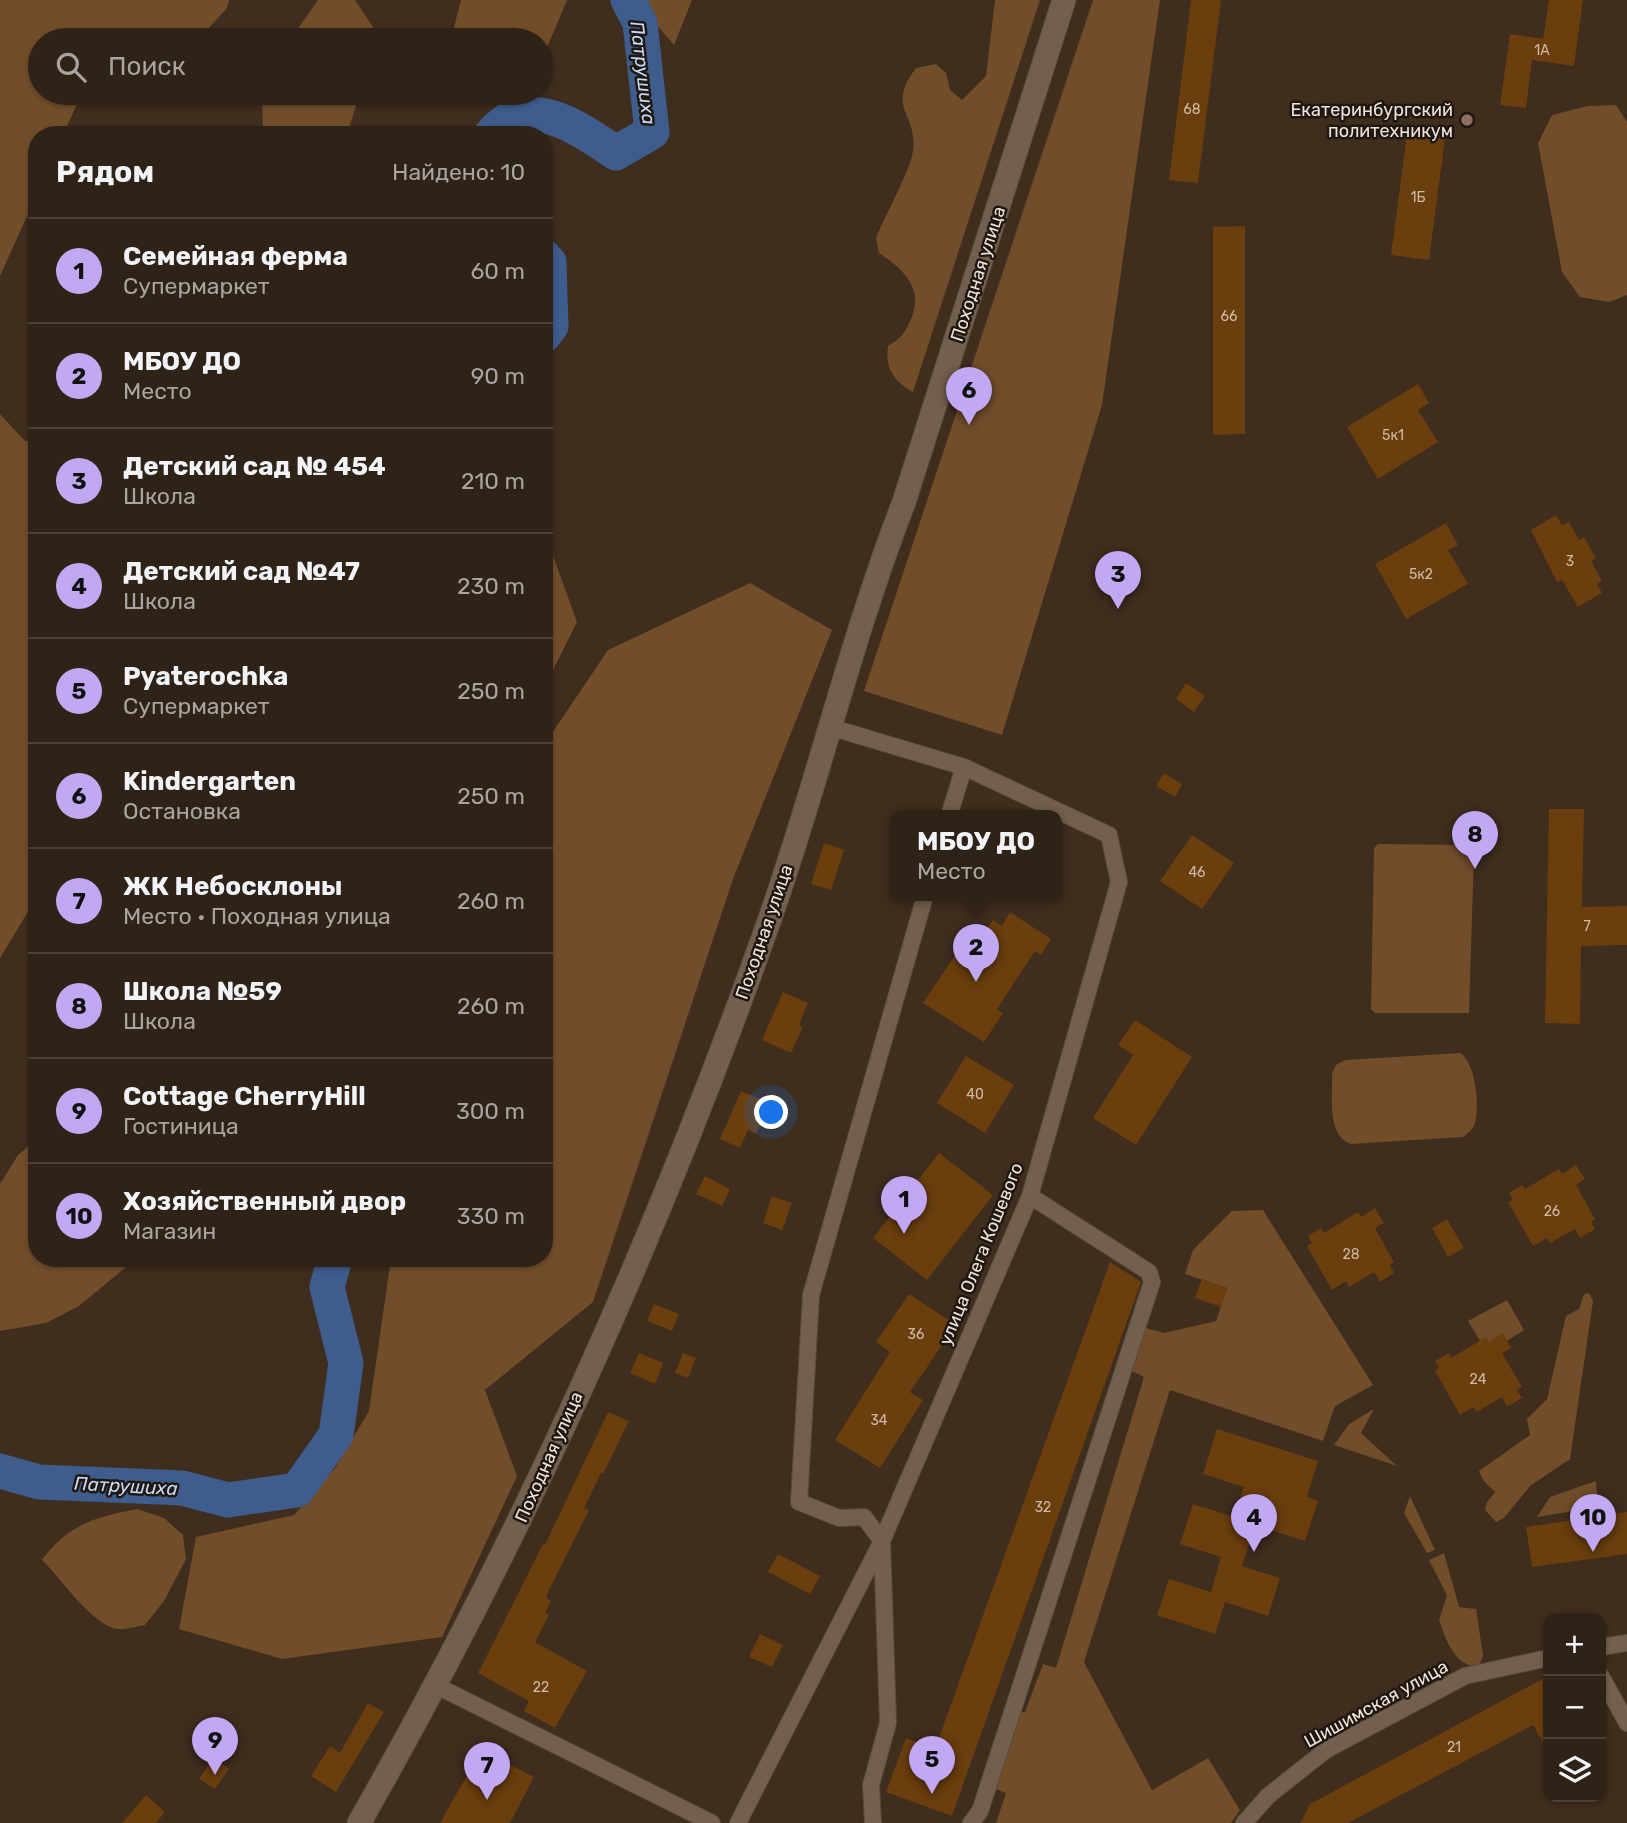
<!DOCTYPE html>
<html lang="ru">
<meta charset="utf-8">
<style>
:root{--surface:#2f2216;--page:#372a1f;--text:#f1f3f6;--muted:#a7a4a1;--line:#4a3f35;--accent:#c1a8f3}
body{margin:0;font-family:Rubik,sans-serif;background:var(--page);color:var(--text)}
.controls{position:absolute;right:21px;bottom:21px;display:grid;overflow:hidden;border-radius:14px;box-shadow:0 2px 5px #0004}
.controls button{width:63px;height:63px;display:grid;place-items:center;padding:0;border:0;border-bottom:2px solid var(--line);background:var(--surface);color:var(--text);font:35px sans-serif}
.you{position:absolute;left:772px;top:1113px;width:24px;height:24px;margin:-18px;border:5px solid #fff;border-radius:50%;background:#1a73e8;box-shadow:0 0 0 10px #1a73e833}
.badge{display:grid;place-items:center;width:46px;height:46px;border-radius:50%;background:var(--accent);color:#111;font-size:23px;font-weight:700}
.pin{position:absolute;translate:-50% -58px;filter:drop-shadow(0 2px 4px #0008)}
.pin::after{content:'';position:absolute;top:37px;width:24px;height:21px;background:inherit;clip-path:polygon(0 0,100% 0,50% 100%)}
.popup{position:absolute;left:890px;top:810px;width:172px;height:91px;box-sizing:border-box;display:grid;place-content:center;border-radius:14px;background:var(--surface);filter:drop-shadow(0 2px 5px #0005);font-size:23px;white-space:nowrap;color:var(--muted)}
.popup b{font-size:26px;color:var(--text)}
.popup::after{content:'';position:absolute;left:50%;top:100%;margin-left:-14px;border:14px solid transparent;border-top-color:var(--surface)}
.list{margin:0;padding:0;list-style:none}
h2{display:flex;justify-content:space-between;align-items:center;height:91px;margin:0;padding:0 28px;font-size:30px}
h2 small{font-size:23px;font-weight:400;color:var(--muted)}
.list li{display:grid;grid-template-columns:46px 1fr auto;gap:21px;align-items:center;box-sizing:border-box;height:105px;padding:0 28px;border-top:2px solid var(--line)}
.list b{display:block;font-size:26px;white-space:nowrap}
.list p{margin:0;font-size:23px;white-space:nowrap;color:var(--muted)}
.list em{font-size:23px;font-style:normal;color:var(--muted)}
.icon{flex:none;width:38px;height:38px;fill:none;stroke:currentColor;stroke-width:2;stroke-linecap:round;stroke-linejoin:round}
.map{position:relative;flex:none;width:1627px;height:1823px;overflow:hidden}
.search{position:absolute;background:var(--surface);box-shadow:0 2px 5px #0004;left:28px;top:28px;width:525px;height:77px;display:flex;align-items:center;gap:18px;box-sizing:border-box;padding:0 24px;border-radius:38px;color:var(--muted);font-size:26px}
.panel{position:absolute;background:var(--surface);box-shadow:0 2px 5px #0004;left:28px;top:126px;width:525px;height:1141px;border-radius:28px}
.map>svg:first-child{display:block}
.green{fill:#714d2a}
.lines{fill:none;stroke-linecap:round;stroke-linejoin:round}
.river{stroke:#3e5c8c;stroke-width:35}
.building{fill:#6a3e0d}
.minor-casing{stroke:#5a4b3c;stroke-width:18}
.secondary-casing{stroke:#5a4b3c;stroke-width:25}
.minor{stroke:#735f4e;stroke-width:16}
.secondary{stroke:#735f4e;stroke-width:23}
.education-dot{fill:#8d6e63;stroke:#1f1710;stroke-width:2.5}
.labels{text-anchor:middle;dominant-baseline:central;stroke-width:5;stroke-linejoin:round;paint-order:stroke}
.number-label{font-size:14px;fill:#cebaa6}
.poi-label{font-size:18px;fill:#efe3d9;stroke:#1f1710;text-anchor:end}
.street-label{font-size:18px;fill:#efe3d9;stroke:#1f1710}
.water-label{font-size:19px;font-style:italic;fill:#c6d9f7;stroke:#1f1710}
</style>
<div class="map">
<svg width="1627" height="1823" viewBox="0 0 1627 1823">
<rect width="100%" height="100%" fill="#3f2d1d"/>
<path class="green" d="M0,0h229l-2,8 -27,30 -160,2v53h42l-19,42h-26v59l-37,82z
M318,0h37l23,35 -2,5h-86z
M461,0h106l-26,62v-22h-84l-4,-9z
M635,0h57l-18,45z
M995,0h45l-127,392c-20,-11 -28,-24 -25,-46 13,-8 16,-12 22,-25 15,-31 -5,-51 -31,-68l-3,-15c8,-20 35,-70 37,-87 5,-39 -28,-42 3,-83l20,-4 10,9 4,17 12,10 24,-24z
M1093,0h67l-58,405 -100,330 -138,-44z
M262,93h98l-13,42h-84z
M1616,105l11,17v173l-18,7 -29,-5 -18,-25 -24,-129 14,-28 36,-9z
M0,414l25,27 12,2v454l-37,61z
M544,531l33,91 -33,66z
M750,583l82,47 -99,249 -140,423 -108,88 32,86 -75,161 -160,22 -103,-30 17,-92 98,-22 41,-47 34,-57 22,-153h153v-513l64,-95z
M1378,844l90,1 6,6 -5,162h-94l-4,-4 3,-161z
M1461,1053c14,12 18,47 15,66 -1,8 -6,13 -13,18l-112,7c-25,-9 -18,-48 -19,-71l4,-8 9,-5z
M37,1139v119h100l-58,48 -33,17 -46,8v-147l18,-29z
M1263,1210l110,175 -38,21 -12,35 -153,-51 -86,272 68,128 56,-32 32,52 -9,13h-235l10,-30 -13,-5 25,-77 7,1 18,-48 13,4 88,-291 -17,-8 15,-42 22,6 52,-12 11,-33 -42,-14 8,-24 39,-39z
M1589,1293l4,8 -23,158 -40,27 -26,32 -8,4 -11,-12 2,-8 8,-10 -12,-12 -4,-9 51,-36 -3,-16 20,-20 19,-83 13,-7 5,-15z
M1507,1300l17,30 -17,11 -19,1 -2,-4 -6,3 -12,-20z
M1374,1409l-13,24 36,33 -63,-21 15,-21z
M1596,1481l2,26 -61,10 13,-20z
M1410,1496l25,54 -8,3 -23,-40z
M137,1509l27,9 19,17 3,24 -22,42 -19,24c-8,1 -19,5 -27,4 -26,-3 -57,-51 -76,-69 26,-36 54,-43 95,-51z
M1444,1553l15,54 17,2 7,46 -4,11c-24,2 -33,-26 -40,-46l8,-25 -18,-35z"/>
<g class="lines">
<path class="river" d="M491,135c36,-45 89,-6 125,18l36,-21 -12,-109 -12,-23
M544,257l5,5 2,64 -7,9
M0,1471l39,11 143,6 46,12 69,-10 39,-55 10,-72 -19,-76 8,-29"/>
</g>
<path class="building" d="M1191,0h30l-23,183 -29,-3z
M1549,0h34l-9,66 -42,-6 -6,48 -26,-3 10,-71 33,5z
M1407,134l38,5 -16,121 -38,-5z
M1245,226v208l-32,1v-208z
M1418,384l11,19 -11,7 20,32 -60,37 -31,-52z
M1556,515l6,10 7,-3 10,18 5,-3 12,21 -5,3 11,20 -5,3 5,9 -24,14 -16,-27 -5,2 -26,-52z
M1446,523l12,22 -10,5 20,34 -62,35 -31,-55z
M1186,683l19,13 -11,16 -18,-13z
M1164,773l18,11 -7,13 -19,-11z
M1549,809h35l-2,98 45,-1v39l-46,1 -1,78 -35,-1z
M1192,835l42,28 -32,46 -42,-28z
M824,843l20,7 -13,40 -20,-6z
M1010,912l41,27 -10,16 -6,-4 -38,58 6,4 -19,29 -61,-39 33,-49 11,7 26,-41 9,6z
M783,992l25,11 -9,22 4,2 -12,26 -29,-13z
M1135,1020l57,37 -56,88 -43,-27 40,-63 -15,-10z
M966,1056l48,29 -29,48 -48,-30z
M741,1091l29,12 -14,31 -8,-4 -8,18 -20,-9z
M939,1153l54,42 -66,85 -54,-42z
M1576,1165l9,14 -9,6 19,34 -4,3 4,7 -15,9 -5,-9 -25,14 -3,-5 -14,8 -25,-44 5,-2 -4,-7 13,-8 3,4 34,-20 3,5z
M705,1176l25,13 -8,17 -26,-12z
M772,1196l20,7 -10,27 -19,-7z
M1375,1208l9,15 -9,5 19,34 -4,3 4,8 -14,9 -6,-10 -25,15 -3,-6 -14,9 -25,-44 5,-3 -4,-7 13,-8 3,5 34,-21 3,5z
M1447,1219l17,29 -16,9 -16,-29z
M1110,1262l31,20 -189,534 -66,-24 20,-54 29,11z
M1202,1279l26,9 -7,19 -26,-9z
M909,1294l47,31 -46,67 13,8 -43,68 -45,-28 55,-88 -14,-10z
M654,1304l25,10 -7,17 -25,-10z
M1503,1333l8,15 -9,5 20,34 -5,3 5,8 -15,9 -5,-10 -25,15 -4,-5 -13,8 -25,-44 4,-3 -4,-7 14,-8 2,5 35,-21 2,5z
M639,1353l24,10 -8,21 -25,-11z
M683,1353l13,5 -8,20 -13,-5z
M608,1412l21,9 -26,53 -2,-1 -17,35 5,2 -39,78 -4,10 5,3 -6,12 4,2 -14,27 52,29 -32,57 -31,-17 5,-10 -51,-28 65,-129 2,1z
M1217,1429l101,32 -11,36 11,4 -13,40 -50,-16 -13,41 38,12 -12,38 -43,-14 -10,32 -58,-19 12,-36 42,13 10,-35 -41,-13 13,-40 41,13 10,-30 -41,-13z
M1627,1512v42l-95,13 -6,-40z
M778,1554l42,22 -10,18 -42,-22z
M760,1634l23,11 -11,22 -23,-10z
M1548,1676v76l-15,-27 -185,98h-48l10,-19z
M368,1703l16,9 -48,80 -25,-16 19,-30 10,7z
M481,1750l53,27 -24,46h-70z
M213,1758l16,11 -14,20 -16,-10z
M146,1795l19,17 -9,11h-34z"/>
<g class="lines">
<g class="minor-casing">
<path id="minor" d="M949,816l15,-49
M1601,1647l26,-4
M1601,1676l26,47
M437,1686l275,137
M738,1823l144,-282 148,-345 89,-314 -10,-47 -145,-68 -134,-40
M873,1823l-2,-38 17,-62 -6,-182 -18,-24 -25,1 -40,-16 12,-207 114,-399
M971,1823l9,-12 172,-529 -3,-10 -119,-76
M1244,1823l24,-27 58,-46 139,-74 83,-18"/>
</g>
<g class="secondary-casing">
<path id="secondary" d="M359,1823c163,-285 298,-586 408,-896 50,-140 83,-286 137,-425l160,-502"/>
</g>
<use href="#minor" class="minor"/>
<use href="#secondary" class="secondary"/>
</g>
<circle class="education-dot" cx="1467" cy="120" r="7"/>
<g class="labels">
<g class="number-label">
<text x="1542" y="50">1А</text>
<text x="1192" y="109">68</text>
<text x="1418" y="197">1Б</text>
<text x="1229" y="316">66</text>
<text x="1393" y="435">5к1</text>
<text x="1570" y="561">3</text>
<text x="1421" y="574">5к2</text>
<text x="1197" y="872">46</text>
<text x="1587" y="926">7</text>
<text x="975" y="1094">40</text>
<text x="1552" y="1211">26</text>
<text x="1351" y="1254">28</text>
<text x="916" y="1334">36</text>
<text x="1478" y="1379">24</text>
<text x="879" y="1420">34</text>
<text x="1043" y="1507">32</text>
<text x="541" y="1687">22</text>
<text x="1454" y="1747">21</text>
</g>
<g class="poi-label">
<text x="1453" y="110">Екатеринбургский<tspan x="1453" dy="21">политехникум</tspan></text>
</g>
<g class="street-label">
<text transform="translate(978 274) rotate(-72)">Походная улица</text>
<text transform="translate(764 932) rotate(-71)">Походная улица</text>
<text transform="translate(981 1254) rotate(-68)">улица Олега Кошевого</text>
<text transform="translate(549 1457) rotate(-66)">Походная улица</text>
<text transform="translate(1376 1704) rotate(-29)">Шишимская улица</text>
</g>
<g class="water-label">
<text transform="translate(643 73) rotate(83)">Патрушиха</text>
<text transform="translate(126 1486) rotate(3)">Патрушиха</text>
</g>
</g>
</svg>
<div class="controls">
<button>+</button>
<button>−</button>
<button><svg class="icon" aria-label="layers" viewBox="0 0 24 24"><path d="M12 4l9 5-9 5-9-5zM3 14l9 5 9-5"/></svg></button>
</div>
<div class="you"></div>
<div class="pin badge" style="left:904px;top:1234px">1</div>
<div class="pin badge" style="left:976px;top:982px">2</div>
<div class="popup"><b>МБОУ ДО</b>Место</div>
<div class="pin badge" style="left:1118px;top:609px">3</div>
<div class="pin badge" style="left:1254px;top:1552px">4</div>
<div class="pin badge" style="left:932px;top:1794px">5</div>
<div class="pin badge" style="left:969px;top:425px">6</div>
<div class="pin badge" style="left:487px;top:1800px">7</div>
<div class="pin badge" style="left:1475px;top:869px">8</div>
<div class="pin badge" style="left:215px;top:1775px">9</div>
<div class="pin badge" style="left:1593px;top:1552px">10</div>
<div class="search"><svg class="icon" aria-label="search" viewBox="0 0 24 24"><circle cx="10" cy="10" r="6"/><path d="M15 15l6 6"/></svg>Поиск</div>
<section class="panel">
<h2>Рядом<small>Найдено: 10</small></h2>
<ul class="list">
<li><span class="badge">1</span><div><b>Семейная ферма</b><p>Супермаркет</p></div><em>60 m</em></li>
<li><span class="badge">2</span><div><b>МБОУ ДО</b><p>Место</p></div><em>90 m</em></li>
<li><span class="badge">3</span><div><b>Детский сад № 454</b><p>Школа</p></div><em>210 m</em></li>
<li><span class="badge">4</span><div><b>Детский сад №47</b><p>Школа</p></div><em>230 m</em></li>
<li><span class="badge">5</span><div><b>Pyaterochka</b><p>Супермаркет</p></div><em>250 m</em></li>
<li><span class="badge">6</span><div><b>Kindergarten</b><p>Остановка</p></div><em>250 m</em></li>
<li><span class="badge">7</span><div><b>ЖК Небосклоны</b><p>Место · Походная улица</p></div><em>260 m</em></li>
<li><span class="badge">8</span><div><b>Школа №59</b><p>Школа</p></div><em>260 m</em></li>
<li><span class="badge">9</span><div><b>Cottage CherryHill</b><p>Гостиница</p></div><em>300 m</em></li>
<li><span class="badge">10</span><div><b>Хозяйственный двор</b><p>Магазин</p></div><em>330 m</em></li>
</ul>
</section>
</div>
